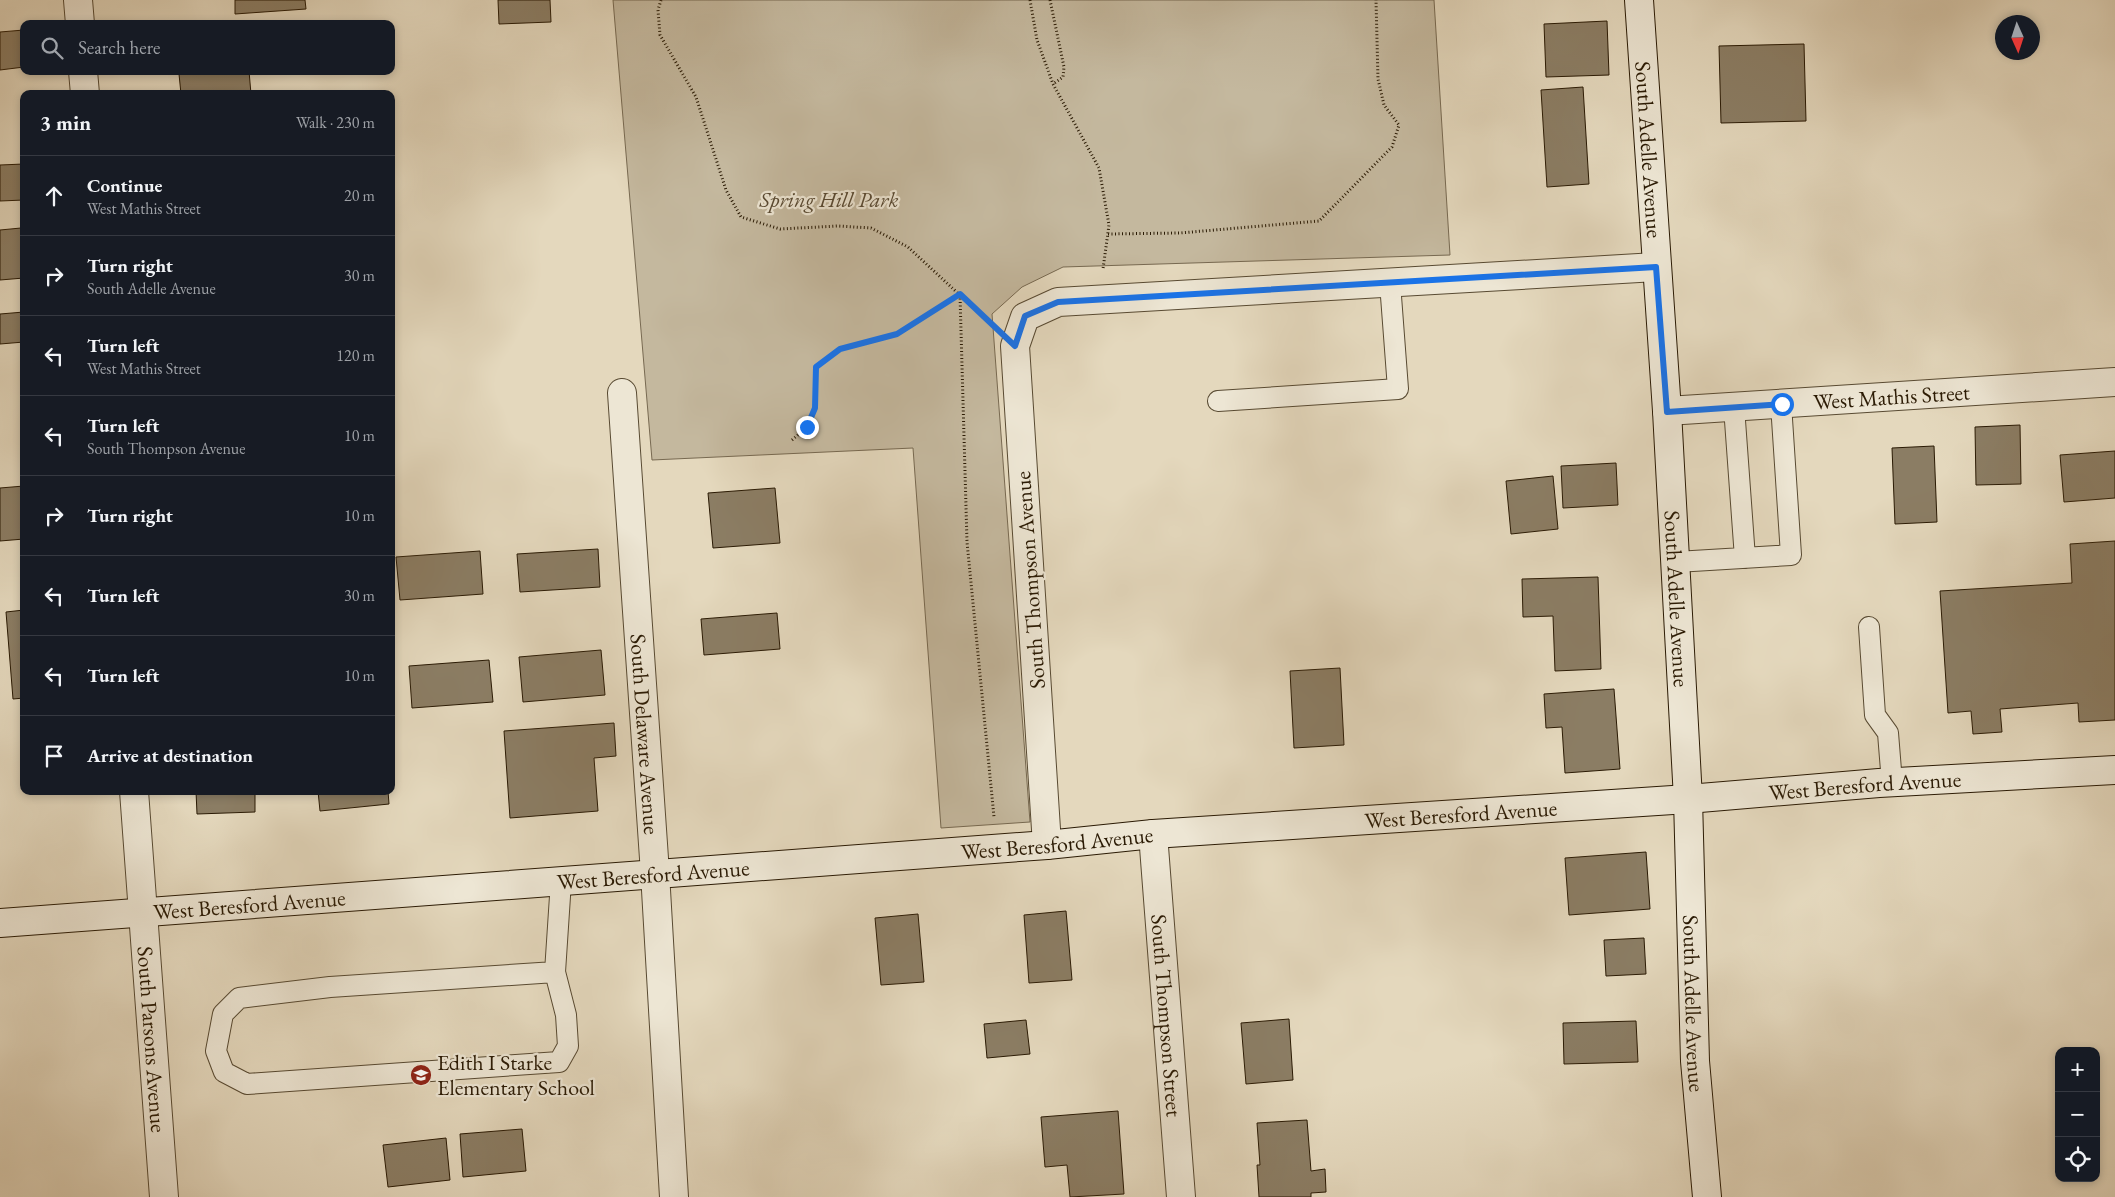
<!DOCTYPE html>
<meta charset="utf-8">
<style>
:root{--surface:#171b24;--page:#20242c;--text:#f1f3f6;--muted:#9ea1a6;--line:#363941}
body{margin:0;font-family:"EB Garamond",serif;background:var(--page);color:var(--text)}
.controls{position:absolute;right:15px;bottom:15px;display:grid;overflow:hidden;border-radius:10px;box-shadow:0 2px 8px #0003}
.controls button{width:45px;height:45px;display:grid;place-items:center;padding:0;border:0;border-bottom:1px solid var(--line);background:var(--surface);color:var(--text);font:25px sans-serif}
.compass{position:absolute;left:1995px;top:15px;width:45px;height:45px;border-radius:50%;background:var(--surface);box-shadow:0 2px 8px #0003;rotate:177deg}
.stop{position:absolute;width:15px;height:15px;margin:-11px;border:4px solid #1a73e8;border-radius:50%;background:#fff}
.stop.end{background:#1a73e8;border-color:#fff;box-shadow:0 1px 5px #0008}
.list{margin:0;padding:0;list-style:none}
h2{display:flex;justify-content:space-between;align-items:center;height:65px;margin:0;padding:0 20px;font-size:21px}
h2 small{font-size:16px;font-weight:400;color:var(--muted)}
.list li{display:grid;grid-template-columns:32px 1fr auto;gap:15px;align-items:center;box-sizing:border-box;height:80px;padding:0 20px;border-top:1px solid var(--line)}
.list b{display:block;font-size:19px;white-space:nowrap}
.list p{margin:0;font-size:16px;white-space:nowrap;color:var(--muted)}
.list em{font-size:16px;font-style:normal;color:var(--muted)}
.icon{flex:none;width:28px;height:28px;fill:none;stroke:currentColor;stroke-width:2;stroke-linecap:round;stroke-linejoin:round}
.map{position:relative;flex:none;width:2115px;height:1197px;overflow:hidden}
.search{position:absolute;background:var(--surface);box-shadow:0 2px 8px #0003;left:20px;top:20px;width:375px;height:55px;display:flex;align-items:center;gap:12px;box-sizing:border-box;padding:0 18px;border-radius:10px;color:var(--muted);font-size:19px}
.panel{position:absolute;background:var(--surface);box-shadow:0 2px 8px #0003;left:20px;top:90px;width:375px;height:705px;border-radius:10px}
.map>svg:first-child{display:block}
.green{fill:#c4b89e;stroke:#776951}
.building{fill:#8b7d64;stroke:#2a1a04}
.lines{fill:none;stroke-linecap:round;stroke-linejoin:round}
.lane-casing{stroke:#584a32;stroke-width:22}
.street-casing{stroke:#584a32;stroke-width:30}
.secondary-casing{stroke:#2a1a04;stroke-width:30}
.path{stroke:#2a1a04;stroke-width:3;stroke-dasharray:1 2.5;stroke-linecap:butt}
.lane{stroke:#ede6d4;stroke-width:20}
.street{stroke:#ede6d4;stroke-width:28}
.secondary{stroke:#ede6d4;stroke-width:28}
.route{stroke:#1a73e8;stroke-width:6}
.labels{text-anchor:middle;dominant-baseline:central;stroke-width:4.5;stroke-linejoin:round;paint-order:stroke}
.street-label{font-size:22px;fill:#2a1a04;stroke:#ede6d4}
.park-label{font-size:22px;font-style:italic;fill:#584932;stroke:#ede6d4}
.poi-label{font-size:22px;fill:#2a1a04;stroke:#ede6d4;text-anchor:start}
</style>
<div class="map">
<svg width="2115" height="1197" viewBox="0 0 2115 1197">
<rect width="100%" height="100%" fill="#e4d8bd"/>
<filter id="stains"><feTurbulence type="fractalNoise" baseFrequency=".004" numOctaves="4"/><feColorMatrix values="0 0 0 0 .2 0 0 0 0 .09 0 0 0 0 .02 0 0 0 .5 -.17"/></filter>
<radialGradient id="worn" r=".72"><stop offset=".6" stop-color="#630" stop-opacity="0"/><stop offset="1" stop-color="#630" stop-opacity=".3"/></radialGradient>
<path class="green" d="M613,0h821l16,255 -387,12 -41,20 -30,27 38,508 -89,6 -28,-380 -261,12z"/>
<path class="building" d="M235,0h70l1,9 -71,5z
M498,0h52l1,22 -52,2z
M1607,21l2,54 -63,2 -2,-53z
M24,30v37l-24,3v-38z
M1804,44l2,77 -85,2 -2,-77z
M213,71h36l2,23h-70l-2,-20z
M1583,87l6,97 -42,3 -6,-97z
M24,164v36l-24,1v-36z
M21,228l3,50 -24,2v-50z
M24,312v30l-24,2v-30z
M2020,425l1,59 -45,1 -1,-58z
M1934,446l3,76 -42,2 -3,-76z
M2115,451v47l-51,4 -4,-47z
M1616,463l2,42 -55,3 -2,-42z
M1553,476l5,53 -47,5 -5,-53z
M24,486v53l-24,2v-53z
M775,488l5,55 -67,5 -5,-55z
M2115,541v179l-36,2 -1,-19 -78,6 2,23 -29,2 -2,-23 -23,2 -8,-122 132,-8 -2,-39z
M598,549l2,38 -80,5 -3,-38z
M480,551l3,43 -83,6 -4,-43z
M1598,577l3,92 -46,2 -2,-55 -30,1 -1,-38z
M24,610v88l-11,1 -7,-87z
M777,613l3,36 -76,6 -3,-36z
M601,650l4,45 -82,7 -4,-45z
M489,660l4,42 -81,6 -3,-42z
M1340,668l4,77 -50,3 -4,-77z
M1614,689l6,80 -55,4 -3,-46 -16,1 -2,-34z
M614,723l2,33 -22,2 4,53 -88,7 -6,-87z
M196,791h59v21l-58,2z
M318,791h70l1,13 -69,7z
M1646,852l4,57 -81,6 -4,-57z
M1066,911l6,69 -43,3 -5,-68z
M918,914l6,68 -43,3 -6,-67z
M1644,938l2,36 -40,2 -2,-36z
M1289,1019l4,61 -47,4 -5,-61z
M1026,1020l4,34 -43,4 -3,-34z
M1636,1021l2,41 -74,2 -1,-41z
M1118,1111l6,83 -54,3 -3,-32 -22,2 -4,-50z
M1307,1120l4,51 14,-2 1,23 -15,1v4h-52l-2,-32h3l-3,-42z
M522,1129l4,42 -63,6 -3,-43z
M446,1138l4,42 -62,7 -5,-42z"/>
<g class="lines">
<g class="lane-casing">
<path id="lane" d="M1218,401l180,-12 -8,-106
M1734,407l11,151
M1676,562l115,-7 -10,-151
M1869,627l6,88 13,18 4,50
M555,972l-225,15 -91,11 -16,16 -7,37 8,21 23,12 312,-22 9,-16 -2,-31 -11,-43 6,-91"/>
</g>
<g class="street-casing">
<g id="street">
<path d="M78,0l2,24"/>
<path d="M83,71l2,23"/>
<path id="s1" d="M622,393l33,480 19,324"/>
<path id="s2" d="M1667,411l448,-29"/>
<path id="s3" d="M134,791l30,406"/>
<path id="s4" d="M1153,834l28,363"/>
<path d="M1047,845l-32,-499 10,-29 33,-15 598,-35"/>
</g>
</g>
<g class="secondary-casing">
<g id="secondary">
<path id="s5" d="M1639,0l28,411 21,388 7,262 12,136"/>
<path id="s6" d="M0,923l1047,-78 106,-11 535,-35 191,-16 236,-13"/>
</g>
</g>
<path class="path" d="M661,0l-3,10 2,25 36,62 30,93 15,27 39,12 58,-3 33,2 37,19 82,76
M1030,0l7,40 16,44 46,84 10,57 -6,44
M1050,0l14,67 -1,10 -10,7
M1108,234l72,-1 139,-12 73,-74 7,-22 -15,-20 -6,-26 -2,-79
M960,295l7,247 27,275
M792,440l15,-13 8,-19 1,-41 24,-18 57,-15 63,-39"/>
<use href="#lane" class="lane"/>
<use href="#street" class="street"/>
<use href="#secondary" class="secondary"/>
</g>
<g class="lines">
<path class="route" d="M807,427l8,-19 1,-41 24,-18 57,-15 63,-40 55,52 10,-30 33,-14 598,-35 11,145 115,-8"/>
</g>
<defs>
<g id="school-disc" transform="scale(1.125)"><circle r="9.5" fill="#8f2418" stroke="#ede6d4"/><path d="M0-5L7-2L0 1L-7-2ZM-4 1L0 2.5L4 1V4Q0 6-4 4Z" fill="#fff"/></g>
</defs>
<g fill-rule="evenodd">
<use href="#school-disc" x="421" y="1075"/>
</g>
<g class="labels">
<g class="street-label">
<text stroke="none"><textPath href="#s5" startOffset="150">South Adelle Avenue</textPath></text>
<text stroke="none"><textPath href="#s2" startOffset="225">West Mathis Street</textPath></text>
<text transform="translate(1030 580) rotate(-94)">South Thompson Avenue</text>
<text stroke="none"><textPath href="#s5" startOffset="600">South Adelle Avenue</textPath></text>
<text stroke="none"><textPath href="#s1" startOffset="342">South Delaware Avenue</textPath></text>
<text stroke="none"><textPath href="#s6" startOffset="1870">West Beresford Avenue</textPath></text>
<text stroke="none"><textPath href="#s6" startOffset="1465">West Beresford Avenue</textPath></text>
<text stroke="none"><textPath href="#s6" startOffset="1060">West Beresford Avenue</textPath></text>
<text stroke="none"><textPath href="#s6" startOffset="655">West Beresford Avenue</textPath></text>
<text stroke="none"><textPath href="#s6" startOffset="250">West Beresford Avenue</textPath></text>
<text stroke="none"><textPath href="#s5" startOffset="1005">South Adelle Avenue</textPath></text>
<text stroke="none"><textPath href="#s4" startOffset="182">South Thompson Street</textPath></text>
<text stroke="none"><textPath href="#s3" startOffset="249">South Parsons Avenue</textPath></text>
</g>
<g class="park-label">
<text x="829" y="199">Spring Hill Park</text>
</g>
<g class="poi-label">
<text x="437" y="1062">Edith I Starke<tspan x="437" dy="25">Elementary School</tspan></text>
</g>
</g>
<rect width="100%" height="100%" filter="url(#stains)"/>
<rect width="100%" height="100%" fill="url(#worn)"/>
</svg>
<div class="controls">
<button>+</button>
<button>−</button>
<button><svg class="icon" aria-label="locate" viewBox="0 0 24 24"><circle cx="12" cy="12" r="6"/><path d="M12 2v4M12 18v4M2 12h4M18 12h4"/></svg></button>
</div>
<svg class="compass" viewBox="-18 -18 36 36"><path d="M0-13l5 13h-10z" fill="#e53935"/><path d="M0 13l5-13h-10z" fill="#9ea1a6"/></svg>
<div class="stop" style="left:1782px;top:404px"></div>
<div class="stop end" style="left:807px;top:427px"></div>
<div class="search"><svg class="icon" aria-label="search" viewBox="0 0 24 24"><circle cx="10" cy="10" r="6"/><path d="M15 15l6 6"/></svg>Search here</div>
<section class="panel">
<h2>3 min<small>Walk · 230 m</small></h2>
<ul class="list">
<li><svg class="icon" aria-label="ahead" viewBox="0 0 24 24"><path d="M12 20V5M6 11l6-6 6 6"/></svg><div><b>Continue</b><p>West Mathis Street</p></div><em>20 m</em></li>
<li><svg class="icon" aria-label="right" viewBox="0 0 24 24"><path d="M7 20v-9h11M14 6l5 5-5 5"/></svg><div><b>Turn right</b><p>South Adelle Avenue</p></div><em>30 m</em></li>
<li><svg class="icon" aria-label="left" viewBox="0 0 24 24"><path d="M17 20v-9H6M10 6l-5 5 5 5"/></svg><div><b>Turn left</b><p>West Mathis Street</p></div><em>120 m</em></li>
<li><svg class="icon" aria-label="left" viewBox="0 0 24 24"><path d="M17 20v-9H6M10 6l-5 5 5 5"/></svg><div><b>Turn left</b><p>South Thompson Avenue</p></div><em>10 m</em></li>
<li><svg class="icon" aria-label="right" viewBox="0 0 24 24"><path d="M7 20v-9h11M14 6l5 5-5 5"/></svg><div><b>Turn right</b></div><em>10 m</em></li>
<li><svg class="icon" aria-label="left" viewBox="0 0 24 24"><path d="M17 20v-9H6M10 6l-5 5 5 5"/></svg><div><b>Turn left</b></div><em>30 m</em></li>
<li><svg class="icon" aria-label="left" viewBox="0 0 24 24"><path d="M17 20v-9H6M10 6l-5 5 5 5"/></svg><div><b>Turn left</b></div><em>10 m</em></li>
<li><svg class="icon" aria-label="arrive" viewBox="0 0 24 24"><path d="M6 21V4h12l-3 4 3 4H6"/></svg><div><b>Arrive at destination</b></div></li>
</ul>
</section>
</div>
